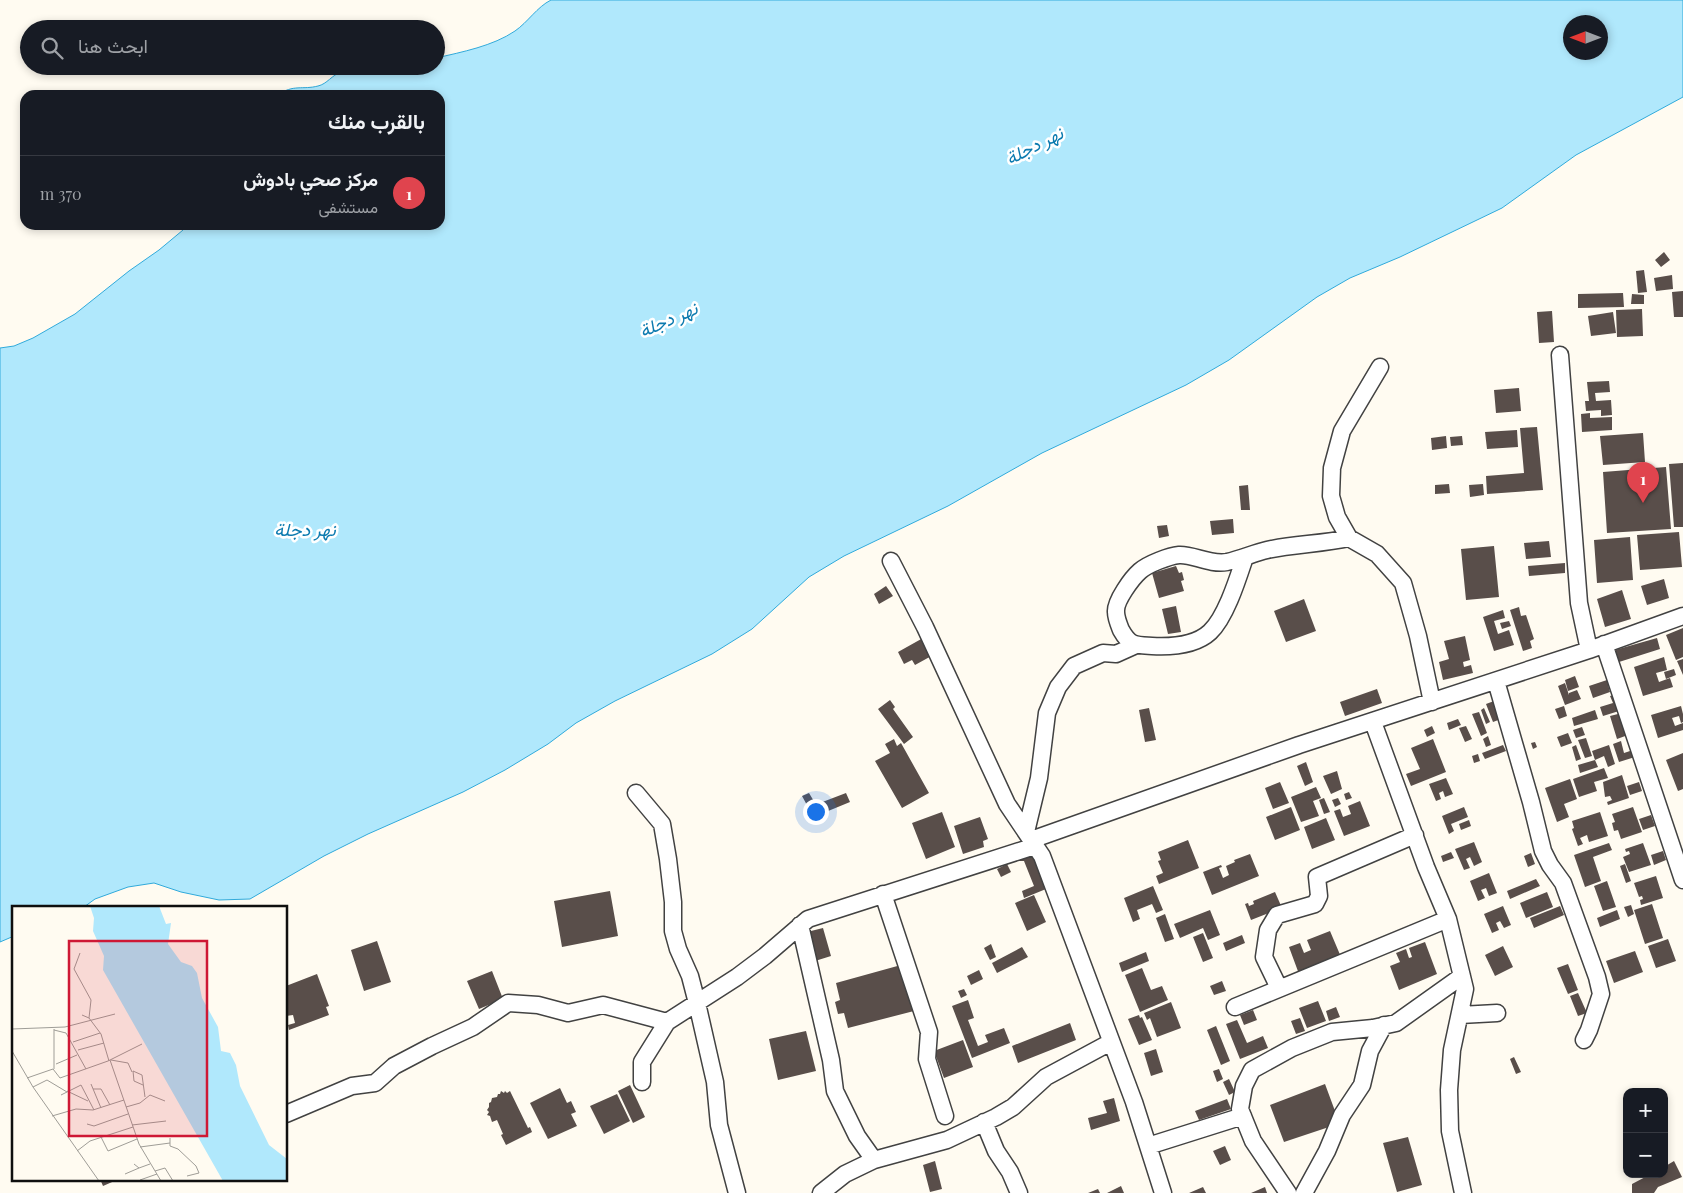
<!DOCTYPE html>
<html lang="ar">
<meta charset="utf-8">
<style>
:root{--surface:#171b24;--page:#242831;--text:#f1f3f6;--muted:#9ea1a6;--line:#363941;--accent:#ce1835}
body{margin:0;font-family:"Playfair Display",Vazirmatn,serif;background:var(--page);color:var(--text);direction:rtl}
.controls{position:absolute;right:15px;bottom:15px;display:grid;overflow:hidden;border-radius:10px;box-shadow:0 2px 8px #0003}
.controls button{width:45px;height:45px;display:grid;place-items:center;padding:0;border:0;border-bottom:1px solid var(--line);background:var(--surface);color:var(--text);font:25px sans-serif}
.compass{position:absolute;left:1563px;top:15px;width:45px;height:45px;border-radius:50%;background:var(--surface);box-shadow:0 2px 8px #0003;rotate:270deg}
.you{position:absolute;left:815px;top:811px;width:18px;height:18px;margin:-12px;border:4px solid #fff;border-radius:50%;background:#1a73e8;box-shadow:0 0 0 8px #1a73e833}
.badge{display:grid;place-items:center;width:32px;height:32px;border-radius:50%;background:var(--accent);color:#fff;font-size:16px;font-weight:700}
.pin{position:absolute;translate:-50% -41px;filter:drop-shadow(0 1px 2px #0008)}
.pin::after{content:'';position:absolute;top:26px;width:18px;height:15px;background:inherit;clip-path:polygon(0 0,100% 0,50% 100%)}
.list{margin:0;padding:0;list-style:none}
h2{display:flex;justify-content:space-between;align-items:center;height:65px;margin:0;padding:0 20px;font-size:21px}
h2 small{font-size:16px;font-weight:400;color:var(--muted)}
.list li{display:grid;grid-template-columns:32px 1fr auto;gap:15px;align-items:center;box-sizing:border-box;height:75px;padding:0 20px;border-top:1px solid var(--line)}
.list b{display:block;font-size:19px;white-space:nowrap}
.list p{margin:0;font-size:16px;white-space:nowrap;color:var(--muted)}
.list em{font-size:16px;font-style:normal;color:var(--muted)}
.icon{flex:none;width:28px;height:28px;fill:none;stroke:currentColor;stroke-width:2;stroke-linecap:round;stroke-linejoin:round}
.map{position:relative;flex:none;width:1683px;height:1193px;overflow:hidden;direction:ltr}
.search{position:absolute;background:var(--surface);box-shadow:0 2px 8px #0003;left:20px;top:20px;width:425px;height:55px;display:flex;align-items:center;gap:12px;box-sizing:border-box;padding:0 18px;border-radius:28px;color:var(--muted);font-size:19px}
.panel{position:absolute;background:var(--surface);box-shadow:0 2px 8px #0003;left:20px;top:90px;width:425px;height:140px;border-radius:15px;direction:rtl}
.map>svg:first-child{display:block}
.water{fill:#b0e8fc;stroke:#30aadb;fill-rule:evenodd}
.building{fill:#594e4a}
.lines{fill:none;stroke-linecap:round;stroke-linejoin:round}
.minor-casing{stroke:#424242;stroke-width:19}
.minor{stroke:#fff;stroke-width:16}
.labels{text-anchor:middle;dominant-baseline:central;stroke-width:5;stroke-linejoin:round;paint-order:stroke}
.water-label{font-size:18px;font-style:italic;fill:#0b7aaf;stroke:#fff}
.inset-road{fill:none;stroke:#9f9d97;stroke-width:1}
.view{fill:#ce1835;fill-opacity:0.15;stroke:#ce1835;stroke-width:2.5}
.inset-edge{fill:none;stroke:#0f0f0f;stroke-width:2.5}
</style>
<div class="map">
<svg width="1683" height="1193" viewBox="0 0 1683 1193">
<rect width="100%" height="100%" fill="#fffbf1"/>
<path class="water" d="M551,0h1132v97l-107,58 -74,53 -102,49 -50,21 -33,19 -88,63 -43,25 -144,68 -94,53 -104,50 -35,21 -57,52 -40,25 -97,47 -39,22 -28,21 -43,26 -42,22 -95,42 -44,22 -74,43 -31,1 -38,-8 -27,-9 -26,4 -33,12 -11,8h-70v29l-14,6v-594l14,-2 19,-8 42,-24 54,-43 30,-21 24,-20 4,-5h253v-130h-162c15,-11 25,-5 40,-9 9,-2 14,-11 23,-14 27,-10 66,-6 95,-6v-8c26,-6 57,-12 79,-27 13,-9 22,-24 36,-31zM1570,22h30v30h-30z"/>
<path class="building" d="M1664,252l6,8 -9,7 -6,-7z
M1644,270l3,22 -9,1 -2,-22z
M1672,275l1,14 -17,2 -2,-13z
M1683,291v26h-9l-2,-25z
M1623,293l1,14 -46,1v-14z
M1632,294l12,1v9h-13z
M1642,309l1,27 -26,1 -1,-27z
M1552,311l2,31 -15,1 -2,-31z
M1613,312l3,21 -25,3 -3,-20z
M1609,381l1,11 -15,1 1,8 15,-1 1,15 -11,1v-6l-15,1 -1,-10h4l-2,-19z
M1519,388l2,23 -25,2 -2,-23z
M1590,413v5l22,-1v13l-30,2 -1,-18z
M1537,427l6,63 -56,4 -1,-18 38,-3 -4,-45z
M1517,430l1,17 -31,2 -2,-17z
M1643,433l2,29 -42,3 -3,-29z
M1446,436l1,12 -15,2 -1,-12z
M1462,436l1,9 -12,1 -1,-9z
M1683,463v64h-9l-5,-63z
M1666,467l5,62 -64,4 -4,-61z
M1449,484l1,9 -15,1v-9z
M1483,484l1,11 -14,2 -1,-12z
M1248,485l2,25h-9l-2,-24z
M1233,519l1,14 -22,2 -2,-14z
M1167,525l2,11 -10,2 -2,-12z
M1679,532l3,35 -42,3 -3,-35z
M1630,537l3,43 -36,3 -3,-43z
M1549,541l2,16 -25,2 -2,-16z
M1494,546l5,51 -33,3 -5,-51z
M1565,563v10l-36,3 -1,-10z
M1176,566l3,7 3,-1 2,8 -3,1 3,10 -25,7 -7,-25z
M1664,579l5,19 -22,7 -6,-19z
M886,586l7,10 -14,8 -5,-10z
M1622,590l9,29 -26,8 -8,-28z
M1304,599l12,32 -30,11 -12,-31z
M1176,606l5,26 -13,2 -6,-25z
M1519,607l2,9 5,-1 8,24 -4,2 2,7 -9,3 -13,-41z
M1503,610l2,8 -11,3 4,13 11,-4 5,15 -20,6 -11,-34z
M1509,621l2,5 -9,3 -2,-6z
M1683,628v29l-7,3 -10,-25z
M1465,636l5,24 -7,2 1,5 7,-2 2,8 -30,7 -4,-18 10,-3 -5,-18z
M923,638l12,16 -20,11 -3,-5 -8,4 -6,-12z
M1657,638l3,11 -41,13 -4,-12z
M1664,657l3,13 -11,3 3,9 11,-4 3,9 -30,9 -9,-29z
M1683,659v16l-6,-14z
M1674,669l2,6 -10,4 -2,-7z
M1575,676l4,11 -11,4 -3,-11z
M1607,680l3,12 -17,6 -4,-12z
M1565,683l4,12v-2l8,-3 4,9 -16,6 -7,-19z
M1377,689l5,14 -37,13 -5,-14z
M1614,695l5,16 -16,5 -3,-9 13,-4 -3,-7z
M890,700l5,7 -2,2 20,28 -9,7 -26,-35z
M1494,701l7,18 -8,3 -7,-18z
M1564,706l3,10 -8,3 -4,-10z
M1681,706l2,8v8l-2,1 -2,-7 -7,2 3,8 8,-3v7l-25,8 -7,-23z
M1149,708l7,32 -11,2 -6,-32z
M1484,708l6,14 -4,2 -5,-14z
M1595,710l3,9 -24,7 -2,-8z
M1479,712l8,21 -6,3 -9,-22z
M1622,713l6,22 -11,4 -7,-23z
M1458,719l3,6 -12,5 -2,-7z
M1432,726l3,7 -8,4 -3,-7z
M1466,726l6,13 -7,3 -6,-14z
M1582,727l3,8 -9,3 -3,-8z
M1568,733l4,10 -11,4 -4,-10z
M1488,736l3,9 -5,2 -3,-8z
M1586,738l6,18 -7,2 -7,-18z
M894,739l3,7 4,-3 28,50 -27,15 -27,-47 15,-8 -5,-9z
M1433,739l13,33 -35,14 -5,-12 14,-5 -9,-21z
M1621,741l3,12 9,-3 2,7 -16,5 -6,-18z
M1535,742l2,5 -4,2 -2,-6z
M1503,745l3,6 -21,8 -3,-6z
M1576,745l5,14 -5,2 -4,-14z
M1609,745l6,19 -7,3 -4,-11 -9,4 3,7 -18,6 -2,-8 17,-5 -3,-9z
M1683,753v36l-5,2 -12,-31z
M1478,754l2,7 -6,2 -2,-7z
M1306,762l7,20 -8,4 -8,-20z
M1604,768l4,10 -14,4 3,9 -18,6 -6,-18z
M1337,771l5,18 -11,5 -8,-18z
M1622,775l7,23 -21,7 -1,-3 5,-2 -2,-4 -5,1 -2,-15z
M1446,778l7,16 -8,3 -2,-6 -4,2 2,6 -5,2 -7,-17z
M1570,779l7,20 -13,5 5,13 -12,5 -12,-34z
M1280,782l9,21 -16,6 -8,-21z
M1639,782l3,9 -12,4 -3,-9z
M1316,787l5,11 -8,3 6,15 -18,6 -10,-25z
M1349,792l3,6 -6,2 -2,-6z
M809,793l6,10 -7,4 -6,-11z
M846,793l4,9 -34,14 -4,-10z
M1324,798l6,14 -6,2 -5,-14z
M1338,798l3,6 -6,3 -3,-7z
M1360,801l10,25 -26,10 -10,-25 6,-2 3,8 8,-3 -3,-8z
M1291,807l9,23 -25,10 -9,-23z
M1464,807l4,10 -17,7 3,7 -5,3 -7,-18z
M1633,807l9,25 -21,7 -3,-9 -4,1 -2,-8 3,-1 -3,-8z
M942,812l13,35 -29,12 -14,-36z
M1600,812l8,24 -19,6 -2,-7 -7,3 3,6 -5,2 -6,-17 2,-1 -2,-7z
M1651,815l4,11 -12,4 -4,-11z
M980,817l8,22 -5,2 1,6 -21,7 -9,-28z
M1326,818l9,22 -23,9 -8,-22z
M1469,820l2,6 -10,4 -2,-6z
M1188,840l11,28 -40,16 -3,-8 7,-3 -5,-12 3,-1 -3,-8z
M1474,842l8,20 -8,4 -4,-9 -4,2 4,9 -6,2 -9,-21z
M1609,843l3,7 -19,7 8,24 -16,6 -11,-32z
M1643,843l8,22 -22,7 -6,-15 7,-3 -1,-3 -3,1 -1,-3z
M1663,851l3,9 -12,5 -3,-10z
M1451,852l3,6 -11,4 -2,-6z
M1531,853l4,11 -7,3 -4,-11z
M1033,854l13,35 -22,9 -2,-7 12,-5 -10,-25h-7z
M1250,854l9,22 -47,19 -9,-23 18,-7 1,2 -3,1 4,10 6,-3 -3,-9 9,-4 -1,-2z
M1007,864l4,8 -10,5 -4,-8z
M1625,864l6,17 -5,2 -6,-17z
M1489,873l8,20 -8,3 -3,-8 -5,2 4,8 -7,3 -8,-20z
M1656,876l7,22 -22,7 -1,-5 3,-1 -1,-3 -3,1 -5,-14z
M1536,879l4,7 -30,13 -3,-8z
M1607,881l9,26 -13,4 -9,-25z
M1153,886l10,24 -7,3 -4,-9 -15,6 3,9 -7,3 -9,-24z
M610,891l8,45 -56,11 -8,-46z
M1275,892l7,16 -31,12 -6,-16 3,-1 1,3 5,-2 -1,-3z
M1547,892l6,15 -27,11 -6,-15z
M1034,895l12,27 -19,9 -12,-28z
M1652,904l11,34 -18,6 -11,-34z
M1631,905l3,9 -6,3 -4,-10z
M1503,906l8,19 -7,3 -4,-7 -4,2 3,7 -7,3 -8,-19z
M1560,906l4,9 -30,13 -4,-10z
M1210,910l10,25 -12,5 -5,-12 -23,10 -6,-14z
M1617,910l3,9 -20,8 -3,-9z
M1165,914l9,25 -9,3 -9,-24z
M823,928l8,28 -16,5 -8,-29z
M1330,931l11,26 -42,17 -10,-27 11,-4 4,10 7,-3 -4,-10z
M1203,933l10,25 -10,4 -10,-25z
M1242,935l3,8 -19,8 -3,-8z
M1668,939l8,22 -20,7 -8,-22z
M377,941l14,41 -27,9 -13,-41z
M1425,942l12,32 -38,16 -9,-24 10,-4 -4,-9 10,-4 3,9 3,-1 -3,-9z
M991,944l5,13 -6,3 -6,-12z
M1503,946l10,21 -18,9 -10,-21z
M1022,947l6,10 -31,16 -5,-10z
M1635,951l8,21 -29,11 -8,-22z
M1146,952l3,9 -27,11 -3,-9z
M1568,964l10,26 -10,4 -11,-26z
M901,965l13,46 -66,17 -4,-15 -6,1 -3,-12 5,-2 -4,-17z
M1142,968l9,22 11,-4 6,14 -28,12 -15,-37z
M979,970l4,9 -12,6 -4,-9z
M492,971l11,28 -24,10 -12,-28z
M317,974l12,32 -3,1 3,8 -40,15 -1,-5 7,-2 -2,-8 -7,1v-16l2,-1 -2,-13z
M1222,981l4,10 -12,4 -4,-9z
M964,989l3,6 -6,3 -3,-7z
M1578,993l9,20 -9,3 -8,-20z
M968,1000l6,18 -6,2 10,26 10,-4 -3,-7 19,-7 6,15 -38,15 -20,-52z
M1318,1001l8,20 -19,7 -8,-20z
M1171,1002l10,26 -24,9 -7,-19 -3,2 -3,-7z
M1336,1007l4,10 -11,4 -3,-10z
M1253,1010l4,10 -13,5 -4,-10z
M1139,1015l1,3 2,-1 10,23 -13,5 -11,-26z
M1300,1018l5,13 -9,3 -5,-13z
M1237,1020l10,23 16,-7 5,12 -28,11 -14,-35z
M1070,1023l6,17 -58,23 -6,-17z
M1216,1026l14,35 -9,4 -14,-35z
M806,1031l10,40 -38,9 -9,-41z
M963,1040l10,27 -29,11 -10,-27z
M1156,1049l7,23 -12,4 -7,-23z
M1514,1057l7,15 -5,2 -6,-15z
M1219,1069l4,10 -6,3 -4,-11z
M1229,1079l6,13 -6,3 -6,-13z
M1325,1084l10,27 -6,16 -45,15 -14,-37z
M630,1085l15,32 -12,6 -15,-32z
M560,1088l7,15 4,-2 5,11 -5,2 6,12 -29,13 -18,-36z
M501,1091l3,2 1,-2 2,2 3,-2 18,37 2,-1 2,5 -26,13 -5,-10 2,-1 -6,-14 -5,2 -2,-6 -3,-1 2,-3 -2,-2 2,-3v-4l2,-1 1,-4 5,-1 1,-3h2z
M617,1094l13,27 -26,13 -14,-28z
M1114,1098l6,23 -29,9 -3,-12 19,-5 -4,-12z
M1227,1099l4,10 -32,11 -4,-9z
M1408,1137l14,48 -25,7 -14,-49z
M1225,1146l6,14 -11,5 -7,-14z
M935,1161l7,28 -12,3 -7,-27z
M1674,1161l8,16 -24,10 -4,6h-22v-9l19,-10h13v-7z
M100,1179h19l-16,7z
M1121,1186l3,7h-17z
M1203,1187l3,6h-17z
M1265,1187l2,6h-16z
M1098,1189l2,4h-12z"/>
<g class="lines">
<g class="minor-casing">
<path id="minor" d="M1560,355l19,248 10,47
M1380,367l-38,64 -10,37 -1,28 6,21 12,21 28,16 26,29 15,53 14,66
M1245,557c-7,21 -19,60 -35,75 -15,14 -39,15 -58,14 -17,-1 -22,0 -31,-16 -2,-5 -5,-12 -5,-18 -1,-11 16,-34 24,-41 8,-7 29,-15 39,-16 14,-1 30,10 48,7 14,-3 27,-9 40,-12 27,-6 55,-6 82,-12
M891,561l34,66 82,177 35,52 92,246 29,91
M1604,644l79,236
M1496,681l35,121 12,49 7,14 13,18 34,94 4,17 -12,36 -5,10
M1373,722l53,145 22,52 17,70 -13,61 -3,40 1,41 13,62
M636,793l26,31 6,35 5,43v29l5,18 12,27 7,27 18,79 4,43 18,68
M1026,832l13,-54 8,-65 11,-26 16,-21 29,-13 13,1 20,-9
M1031,840l268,-95 290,-95 94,-34
M883,894l46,138 -2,27 18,57
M800,925l31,135 4,31 22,45 17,24
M1279,988l-15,-31 4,-27 9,-15 38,-11 4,-8 -2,-19 98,-42
M1235,1007l213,-88
M1460,1015l37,-2
M642,1082v-20l25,-40 70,-45 28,-21 43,-37 227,-73
M286,1114l66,-28 23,-3 19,-17 38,-20 41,-19 35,-24 30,2 30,8 35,-8 64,17
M984,1122l12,29 14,21 9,21
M1148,1146l95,-30
M821,1193l24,-19 29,-14 73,-20 49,-23 17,-10 33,-30 65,-35
M1288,1193l-35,-52 -13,-32 4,-23 8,-16 40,-22 40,-16 41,-4 23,-5 66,-47
M1304,1193l23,-42 15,-36 20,-30 8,-34 14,-26"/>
</g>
<use href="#minor" class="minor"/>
</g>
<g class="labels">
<g class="water-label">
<text transform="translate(1034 145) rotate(-27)">نهر دجلة</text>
<text transform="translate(668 319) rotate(-24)">نهر دجلة</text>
<text x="305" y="529">نهر دجلة</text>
</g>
</g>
<g transform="translate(12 906)">
<rect width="275" height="275" fill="#fffbf1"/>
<path d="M78,0h69l7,18 5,-1 -3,21 13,18 11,4 5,7 5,25 16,29 3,24 9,2 6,12 4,21 29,59 18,14v22h-64l-120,-211 1,-14 -11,-25 1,-13z" fill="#b0e8fc"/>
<path class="inset-road" d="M68,47l-6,16 17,31 -2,18M70,109l7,3 12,16 8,27M0,123l53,-2 50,-13M42,124l12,3 20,36M61,136l27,-9M66,144l26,-7M0,145l21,36 66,94M98,154l29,84 22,37M99,154l17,3 4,9M44,158l21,-9M42,163v-40M15,172l26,-9 7,9 48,-17 34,-17M79,178l10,24M131,179l-9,-4 -1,-10 9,4 3,22M21,181l14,-7 20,12M81,183h8l9,16M55,185l21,10M49,189l20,-10 13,25M114,201l14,-4 10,-8 15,6M40,210l24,-7 17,1 31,-10M75,218l7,2 34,-12M120,219l34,-4M89,231l7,14 29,-12M158,232v8l8,3 18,17 3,7 -12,3M128,241l30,-4M65,245l13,-10 43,-14M122,258l5,4 11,-4M143,265l10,-3 8,13M113,268l14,-6M128,274l17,-6"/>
<path class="view" d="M57,35h138v195h-138z"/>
<rect width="275" height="275" class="inset-edge"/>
</g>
</svg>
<div class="controls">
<button>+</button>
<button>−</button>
</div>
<svg class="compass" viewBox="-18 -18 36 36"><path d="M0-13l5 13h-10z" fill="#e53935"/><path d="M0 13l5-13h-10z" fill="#9ea1a6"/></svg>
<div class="you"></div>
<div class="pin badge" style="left:1643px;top:503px;background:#e0444e">1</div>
<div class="search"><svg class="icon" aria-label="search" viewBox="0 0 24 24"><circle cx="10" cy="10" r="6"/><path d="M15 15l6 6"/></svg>ابحث هنا</div>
<section class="panel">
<h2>بالقرب منك<small></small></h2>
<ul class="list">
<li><span class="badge" style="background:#e0444e">1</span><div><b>مركز صحي بادوش</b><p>مستشفى</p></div><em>370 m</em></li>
</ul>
</section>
</div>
